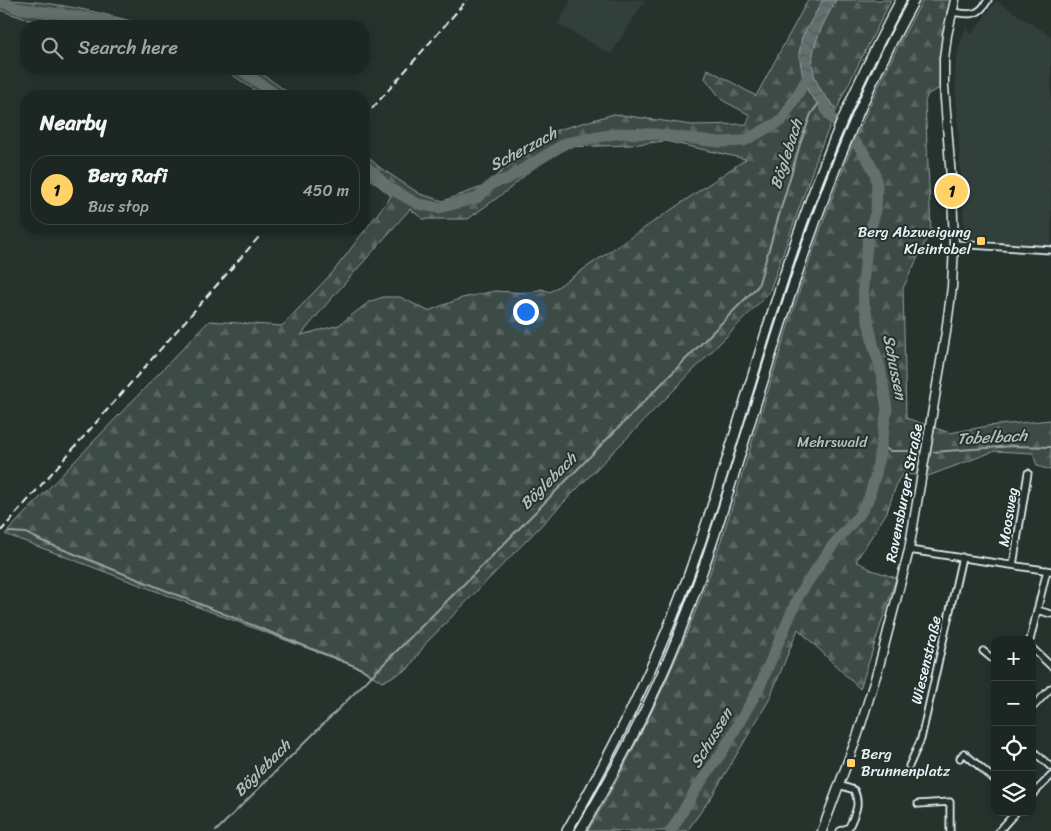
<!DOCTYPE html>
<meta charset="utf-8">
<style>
:root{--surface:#1c2622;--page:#29322f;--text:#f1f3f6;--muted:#a0a5a5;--line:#3a4340;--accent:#ffd166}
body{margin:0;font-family:Sriracha,sans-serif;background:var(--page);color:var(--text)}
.controls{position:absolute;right:15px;bottom:15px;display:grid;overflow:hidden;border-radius:10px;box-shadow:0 2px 12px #0003}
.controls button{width:45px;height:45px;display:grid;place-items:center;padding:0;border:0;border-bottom:1px solid var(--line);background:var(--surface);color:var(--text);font:25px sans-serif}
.you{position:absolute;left:525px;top:311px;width:18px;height:18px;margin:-12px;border:4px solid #fff;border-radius:50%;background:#1a73e8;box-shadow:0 0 0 8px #1a73e833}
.badge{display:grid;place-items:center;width:32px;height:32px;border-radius:50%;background:var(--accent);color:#111;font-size:16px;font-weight:700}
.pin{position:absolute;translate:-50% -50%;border:2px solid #fff;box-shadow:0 1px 5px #0006}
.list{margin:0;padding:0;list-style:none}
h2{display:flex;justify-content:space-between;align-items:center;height:65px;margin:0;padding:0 20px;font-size:21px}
h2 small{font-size:16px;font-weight:400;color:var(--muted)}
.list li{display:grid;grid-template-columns:32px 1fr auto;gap:15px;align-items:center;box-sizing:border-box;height:70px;margin:0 10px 10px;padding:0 10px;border:1px solid var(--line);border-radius:20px}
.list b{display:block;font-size:19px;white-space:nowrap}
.list p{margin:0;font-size:16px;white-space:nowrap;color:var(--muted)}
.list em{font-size:16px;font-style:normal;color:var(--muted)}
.icon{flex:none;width:28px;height:28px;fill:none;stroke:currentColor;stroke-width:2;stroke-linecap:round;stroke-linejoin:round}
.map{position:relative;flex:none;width:1051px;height:831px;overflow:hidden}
.search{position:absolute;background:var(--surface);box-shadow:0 2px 12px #0003;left:20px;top:20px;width:350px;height:55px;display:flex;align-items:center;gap:12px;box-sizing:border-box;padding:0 18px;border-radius:20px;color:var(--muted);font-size:19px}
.panel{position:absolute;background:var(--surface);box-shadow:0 2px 12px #0003;left:20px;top:90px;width:350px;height:145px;border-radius:20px}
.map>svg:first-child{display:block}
.built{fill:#333f3a}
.forest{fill:url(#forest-firs);stroke:#939ea0;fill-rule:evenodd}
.water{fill:url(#water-waves);stroke:#98a3a5}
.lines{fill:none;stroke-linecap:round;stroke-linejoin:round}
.stream{stroke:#98a3a5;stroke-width:2}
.river{stroke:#636f6d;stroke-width:11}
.minor-casing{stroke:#e8f1f8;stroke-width:9}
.secondary-casing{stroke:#e8f1f8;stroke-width:11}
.trunk-casing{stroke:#e8f1f8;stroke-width:12}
.minor{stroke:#26332d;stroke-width:5.5}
.secondary{stroke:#26332d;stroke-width:8}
.trunk{stroke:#26332d;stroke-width:9}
.rail{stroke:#e8f1f8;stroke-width:2;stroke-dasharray:8 4;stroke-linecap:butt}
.poi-dot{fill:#ffd166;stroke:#26332d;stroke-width:2}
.labels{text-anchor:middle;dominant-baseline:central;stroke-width:4;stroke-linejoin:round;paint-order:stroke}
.poi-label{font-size:15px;fill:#e8f1f8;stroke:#26332d;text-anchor:end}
.park-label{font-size:15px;fill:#b5bfc3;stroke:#26332d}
.street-label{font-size:15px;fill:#e8f1f8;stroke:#26332d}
.water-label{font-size:16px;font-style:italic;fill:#b3bdc0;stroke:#26332d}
</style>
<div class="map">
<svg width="1051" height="831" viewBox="0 0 1051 831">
<defs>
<pattern id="forest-firs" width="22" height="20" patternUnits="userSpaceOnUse" patternTransform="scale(1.25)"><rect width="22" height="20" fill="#3e4b47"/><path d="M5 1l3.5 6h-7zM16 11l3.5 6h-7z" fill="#5a6562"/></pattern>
<pattern id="water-waves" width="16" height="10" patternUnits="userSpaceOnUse" patternTransform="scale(1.25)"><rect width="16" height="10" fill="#636f6d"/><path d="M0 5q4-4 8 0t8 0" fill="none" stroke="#535a5a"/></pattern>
</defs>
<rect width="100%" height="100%" fill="#26332d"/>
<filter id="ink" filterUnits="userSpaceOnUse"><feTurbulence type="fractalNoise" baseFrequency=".02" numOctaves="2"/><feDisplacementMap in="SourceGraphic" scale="10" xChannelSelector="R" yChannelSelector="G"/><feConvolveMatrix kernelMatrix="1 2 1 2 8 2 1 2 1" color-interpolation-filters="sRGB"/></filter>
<g filter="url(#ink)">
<path class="built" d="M571,0h74l-34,54 -53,-30z
M996,1l55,35v214l-74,-5 -12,-6 -10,-161 1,-16 3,-15 8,-22 3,9 3,-1z"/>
<path class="forest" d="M0,0c51,0 101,13 150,26h-89l-32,-6 -29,-10z
M808,0h83l-48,95 -23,54 -51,144 -343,350 -18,26 -26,13 -20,-13 -357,-135 204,-213 73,5 51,-54 58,-76 -27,-22v-21l15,14 41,27 23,7 39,-14 72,-56 60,-17 78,11 55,-1 3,-9 -28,-15 -17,-22 3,-9 48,27zM665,141l81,18 -196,133 -8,-3 -15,4 -32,-2 -33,7 -34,13 -28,-14h-17l-14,5 -30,23 -38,10 29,-35 80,-91 13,10h45l40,-29 32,-28 25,-15 65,-2z
M923,0h32l-11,86 -16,8 -3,7 6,129 -28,58 3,130 44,15 38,-7 63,-6v50l-14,-4 -4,-13 -38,-2 -67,25 -25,-2 -5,6 -11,32 -31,49 16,9 24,8 -36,111 -62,-60 -29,71 -57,96 -25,35h-99c44,-74 81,-151 112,-231 27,-72 48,-146 71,-219 40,-131 84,-262 152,-381z
M220,69h35l38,27h-30l-36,-25z"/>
<path class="water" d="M823,0h13c-22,41 -39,69 -1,107l-5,13 -21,-27 -6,-15 -4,-24 3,-17z"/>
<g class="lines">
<path class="stream" d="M882,446l8,5h27
M933,452l80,-6 38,1
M9,532l17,1 16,8 320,128 9,6
M216,831l269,-268 273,-277 42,-142 11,-30 8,-11"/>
<path class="river" d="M0,1l17,7 77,11 33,7
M239,69l39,27
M364,164l25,24 29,16 21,4 38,-10 16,-15 14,-4 59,-36 54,-10 34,1 66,8 24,-1 38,-21 26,-43
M671,831l25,-42 28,-40 35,-61 40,-93 33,-49 28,-32 8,-14 8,-26 11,-65 -7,-43 -6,-18 -10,-45 -1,-19 5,-47 8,-27 1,-24 -2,-13 -12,-22 -34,-36 -5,-9"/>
<g class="minor-casing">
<path id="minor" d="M951,12c18,2 27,6 37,-12
M954,244l97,6
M909,550l142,21
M1013,565l15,-92
M1037,610l14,4
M1030,640l17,-70
M1032,648l19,18
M983,651l12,10
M1032,708l19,-20
M1032,750l19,17
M960,758l4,-5 31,27
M909,766l12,-27 41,-182
M839,785l15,5c7,15 1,23 -5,37l-9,4
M1032,795l19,-19
M918,804l32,-2v29
M999,831l17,-19"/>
</g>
<g class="secondary-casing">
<path id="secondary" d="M822,831l36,-97 21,-68 30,-116 37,-218 6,-45 2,-43 -2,-53 -8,-105v-27l3,-24 8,-35"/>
</g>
<g class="trunk-casing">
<path id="trunk" d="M567,831c52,-90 97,-183 131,-282 45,-131 78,-266 130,-394 21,-53 46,-105 73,-155
M580,831c32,-54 62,-110 87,-168 39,-91 66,-188 96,-282 40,-131 84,-261 151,-381"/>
</g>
<use href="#minor" class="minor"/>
<use href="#secondary" class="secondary"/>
<use href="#trunk" class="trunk"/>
<path class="rail" d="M364,118l103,-118
M0,532l266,-303"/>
</g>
</g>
<g class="poi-dot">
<rect x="976" y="236" width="10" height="10" rx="2.5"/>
<rect x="846" y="758" width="10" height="10" rx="2.5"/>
</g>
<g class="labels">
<g class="poi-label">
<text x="971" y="232">Berg Abzweigung<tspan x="971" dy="17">Kleintobel</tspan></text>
<text x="861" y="754" text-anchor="start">Berg<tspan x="861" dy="17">Brunnenplatz</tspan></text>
</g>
<g class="park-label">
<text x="832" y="442">Mehrswald</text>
</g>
<g class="street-label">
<text transform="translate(904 493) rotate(-79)">Ravensburger Straße</text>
<text transform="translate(1008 517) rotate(-81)">Moosweg</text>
<text transform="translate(926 660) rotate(-77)">Wiesenstraße</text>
</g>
<g class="water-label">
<text transform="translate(523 149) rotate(-28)">Scherzach</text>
<text transform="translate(786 154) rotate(-72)">Böglebach</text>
<text transform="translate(895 367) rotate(79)">Schussen</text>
<text transform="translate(992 437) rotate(-3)">Tobelbach</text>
<text transform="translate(548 481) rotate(-45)">Böglebach</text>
<text transform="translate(711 738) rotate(-59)">Schussen</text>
<text transform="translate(262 768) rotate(-45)">Böglebach</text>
</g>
</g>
</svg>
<div class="controls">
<button>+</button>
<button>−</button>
<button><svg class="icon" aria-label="locate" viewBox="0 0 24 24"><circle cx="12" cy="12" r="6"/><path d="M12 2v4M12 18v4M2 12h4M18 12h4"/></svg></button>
<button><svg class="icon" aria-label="layers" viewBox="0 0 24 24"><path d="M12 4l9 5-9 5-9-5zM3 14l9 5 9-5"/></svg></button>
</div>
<div class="you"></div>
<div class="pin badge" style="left:952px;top:191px">1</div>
<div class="search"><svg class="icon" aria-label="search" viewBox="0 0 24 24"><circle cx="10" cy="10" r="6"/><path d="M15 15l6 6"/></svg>Search here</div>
<section class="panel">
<h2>Nearby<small></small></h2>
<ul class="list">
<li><span class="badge">1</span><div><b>Berg Rafi</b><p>Bus stop</p></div><em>450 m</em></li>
</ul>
</section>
</div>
